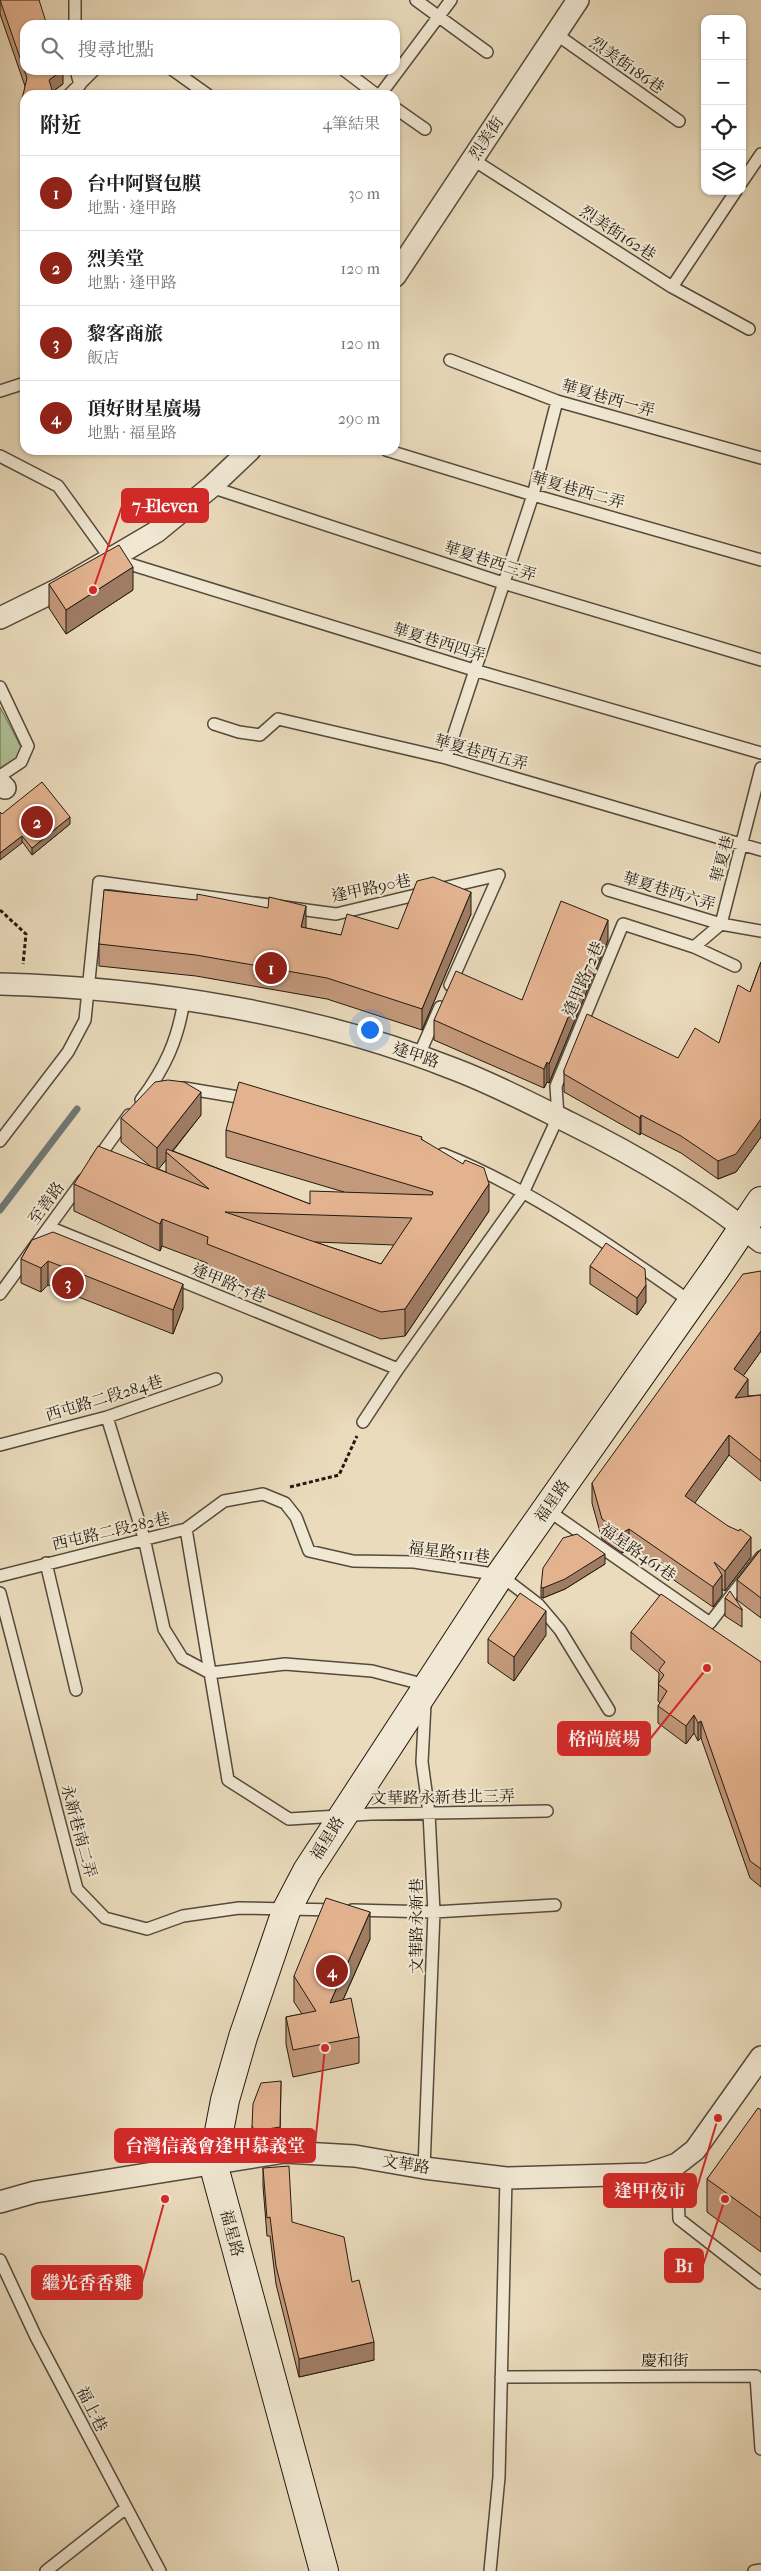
<!DOCTYPE html>
<html lang="zh-TW">
<meta charset="utf-8">
<style>
:root{--surface:#fff;--page:#f2f2f2;--text:#222;--muted:#767676;--line:#e0e0e0;--accent:#8f2418}
body{margin:0;font-family:"IM FELL French Canon","Noto Serif TC",serif;background:var(--page);color:var(--text)}
.controls{position:absolute;right:15px;top:15px;display:grid;overflow:hidden;border-radius:10px;box-shadow:0 1px 4px #0004}
.controls button{width:45px;height:45px;display:grid;place-items:center;padding:0;border:0;border-bottom:1px solid var(--line);background:var(--surface);color:var(--text);font:25px sans-serif}
.you{position:absolute;left:369px;top:1029px;width:18px;height:18px;margin:-12px;border:4px solid #fff;border-radius:50%;background:#1a73e8;box-shadow:0 0 0 8px #1a73e833}
.badge{display:grid;place-items:center;width:32px;height:32px;border-radius:50%;background:var(--accent);color:#fff;font-size:16px;font-weight:700}
.pin{position:absolute;translate:-50% -50%;border:2px solid #fff;box-shadow:0 1px 5px #0006}
.list{margin:0;padding:0;list-style:none}
h2{display:flex;justify-content:space-between;align-items:center;height:65px;margin:0;padding:0 20px;font-size:21px}
h2 small{font-size:16px;font-weight:400;color:var(--muted)}
.list li{display:grid;grid-template-columns:32px 1fr auto;gap:15px;align-items:center;box-sizing:border-box;height:75px;padding:0 20px;border-top:1px solid var(--line)}
.list b{display:block;font-size:19px;white-space:nowrap}
.list p{margin:0;font-size:16px;white-space:nowrap;color:var(--muted)}
.list em{font-size:16px;font-style:normal;color:var(--muted)}
.icon{flex:none;width:28px;height:28px;fill:none;stroke:currentColor;stroke-width:2;stroke-linecap:round;stroke-linejoin:round}
.map{position:relative;flex:none;width:761px;height:2571px;overflow:hidden}
.search{position:absolute;background:var(--surface);box-shadow:0 1px 4px #0004;left:20px;top:20px;width:380px;height:55px;display:flex;align-items:center;gap:12px;box-sizing:border-box;padding:0 18px;border-radius:15px;color:var(--muted);font-size:19px}
.panel{position:absolute;background:var(--surface);box-shadow:0 1px 4px #0004;left:20px;top:90px;width:380px;height:365px;border-radius:15px}
.map>svg:first-child{display:block}
.green{fill:#b0c196;stroke:#6a6e54}
.lines{fill:none;stroke-linecap:round;stroke-linejoin:round}
.stream{stroke:#6d7978;stroke-width:7}
.lane-casing{stroke:#554a3c;stroke-width:14}
.street-casing{stroke:#554a3c;stroke-width:24}
.secondary-casing{stroke:#231a11;stroke-width:30}
.path{stroke:#231a11;stroke-width:3;stroke-dasharray:4 2.5;stroke-linecap:butt}
.lane{stroke:#f1e8d3;stroke-width:11}
.street{stroke:#f1e8d3;stroke-width:21}
.secondary{stroke:#f1e8d3;stroke-width:28}
.wall{fill:#c3997b;stroke:#231a11;fill-rule:evenodd}
.shaded-wall{fill:#9f7d64;stroke:#231a11}
.building{fill:#e3b28f;stroke:#231a11;fill-rule:evenodd}
.labels{text-anchor:middle;dominant-baseline:central;stroke-width:4;stroke-linejoin:round;paint-order:stroke}
.street-label{font-size:16px;fill:#231a11;stroke:#f1e8d3}
.leader{fill:none;stroke:#d62828;stroke-width:2}
.callout-dot{fill:#d62828;stroke:#f1e8d3;stroke-width:2}
.callout{fill:#d62828;stroke:#d62828;stroke-width:2}
.callout-label{font-size:18px;text-anchor:middle;font-weight:bold;fill:#fff}
</style>
<div class="map">
<svg width="761" height="2571" viewBox="0 0 761 2571">
<rect width="100%" height="100%" fill="#eadbbc"/>
<filter id="stains"><feTurbulence type="fractalNoise" baseFrequency=".004" numOctaves="4"/><feColorMatrix values="0 0 0 0 .2 0 0 0 0 .09 0 0 0 0 .02 0 0 0 .5 -.17"/></filter>
<radialGradient id="worn" r=".72"><stop offset=".6" stop-color="#630" stop-opacity="0"/><stop offset="1" stop-color="#630" stop-opacity=".3"/></radialGradient>
<path class="green" d="M0,707l22,42 -4,11 -18,10z"/>
<g class="lines">
<path class="stream" d="M0,1210l77,-101"/>
<g class="lane-casing">
<path id="lane" d="M416,0l71,52
M75,25v-25
M556,34l123,87
M76,70l4,15
M173,70l35,25
M344,70l33,25
M69,95l25,-25
M380,95l71,-95
M395,108l30,21
M472,159l200,128 77,42
M742,182l19,-28
M672,287l64,-96
M450,360l107,41 204,57
M0,391l25,-8
M386,450l147,45 228,65
M0,456l58,30 52,72 364,112 287,83
M211,487l292,96 258,77
M0,687l28,59 -7,16 -21,14
M214,724l25,8 21,3 18,-16 168,39 315,92
M446,758l87,-263 24,-94
M439,889l60,-14 -49,110
M608,890l113,34 40,7
M694,947l27,-23 40,-156
M419,1055l21,-48
M184,1088l66,11
M141,1100c24,-32 37,-60 43,-100
M0,1141l68,-89 17,-32 14,-138 237,32 88,-21
M443,1154c86,34 173,95 248,148
M96,1161l33,-46
M49,1227l349,142 125,-176 35,-76 -2,-31 67,-162 71,23 41,19
M0,1294l83,-114
M107,1417l37,121 20,91 18,29 28,15 75,-9 87,7 54,14 -4,77 7,51 5,99 -10,256
M363,1422l35,-53
M0,1445l107,-28 109,-38
M546,1509l164,114 51,-66
M186,1529l42,251 61,39 82,-5 176,-3
M46,1563l30,127
M0,1576l186,-47 38,-28 39,-7 22,9 11,14 13,34 44,10 61,1 86,13 38,29 22,26 49,80
M0,1593l77,296 28,29 42,11 36,-13 56,-8 97,2
M352,1910l82,2 121,-7
M677,2164l2,55 82,64
M0,2260l36,77 124,234
M501,2377l255,-1 5,73
M46,2571l80,-63
M490,2571l9,-94 7,-299
M754,2571l7,-1"/>
</g>
<g class="street-casing">
<path id="street" d="M395,276l183,-276
M0,618l59,-29 97,-57 55,-45 39,-37
M0,783l5,5
M0,984c152,4 312,29 454,85 40,15 78,35 116,54 67,33 133,72 191,119
M0,2202l35,-10 250,-40 70,4 69,12 82,10 142,-4 29,-10 18,-14 66,-93"/>
</g>
<g class="secondary-casing">
<path id="secondary" d="M324,2571l-111,-408 12,-63 18,-63 43,-126 21,-40 193,-296 216,-307 45,-67"/>
</g>
<path class="path" d="M0,910l26,24 -3,30
M290,1487l49,-12 18,-39"/>
<use href="#lane" class="lane"/>
<use href="#street" class="street"/>
<use href="#secondary" class="secondary"/>
</g>
<path class="wall" d="M0,0l63,84 -11,8v3l-30,18 3,-27 -25,-72z
M49,584l84,6 -67,44 -17,-26z
M2,814l68,10 -38,31z
M471,914l-49,116 -95,-31 -131,-23 -97,-10v-22l207,-16 35,7 57,-6z
M608,940l-59,143 -2,-1 -3,6 -110,-48v-20l88,-20z
M761,962v175l-25,35 -18,7 -37,-26 -40,-20 -1,2 -76,-43v-22l114,-12 41,-15 31,-51z
M201,1115l-28,36 137,53 34,-12 -118,-35v-27l196,9 67,72 -84,125 -24,3 -174,-68v-8l-45,-17 -2,5 -86,-40v-27l76,-18 -29,-24v-24zM166,1160v12l-8,-3zM315,1242l79,3 -13,19z
M32,1240l151,68 -10,26 -125,-49 -7,7 -20,-9v-24z
M590,1266l56,36 -9,13 -47,-31z
M761,1351l-18,25 5,20 13,-1v86l-32,-26 -35,48 57,54 -26,34 -3,-2v6l-9,12 -84,-58 -7,4 -20,-14 -10,-36v-20z
M761,1549v69l-24,-18v-20z
M605,1564l-40,25 -22,9 -2,-1v-10z
M725,1598l17,11v18l-17,-11z
M631,1632l130,30v225l-11,-9 -49,-140 -3,3 -4,-8 -8,11 -28,-21v-17l2,-3 -2,-2 1,-28 -28,-24z
M546,1635l-32,46 -26,-18v-24z
M370,1939l-27,61 16,37v26l-66,14 -7,-33v-27l16,-3 -8,-12v-26z
M281,2081l-1,59 -25,4 -3,-5v-13z
M761,2110v142l-54,-40v-33z
M263,2168l29,54 60,60 22,78 -75,17 -23,-93 -6,-48h-3l-4,-50z"/>
<path class="shaded-wall" d="M63,70v14l-11,8v3h-16l13,-15z
M25,98v14l-3,1v-14z
M133,567v23l-67,44v-24z
M70,817v7l-38,31v-7z
M22,836v7l-22,17v-7z
M471,892v22l-49,116v-21z
M306,906v21l-5,22v-22z
M608,920v20l-59,143v-19z
M547,1062v20l-3,6v-19z
M201,1092v23l-32,40 -3,-3v8l-9,11v-23z
M641,1115v18l-1,2v-17z
M761,1119v18l-25,35 -18,7v-18z
M489,1184v27l-84,125v-27z
M162,1219v27l-2,5v-27z
M48,1261v24l-7,7v-24z
M183,1284v24l-10,26v-24z
M646,1285v17l-9,13v-17z
M761,1331v20l-27,38v-20z
M748,1379v20l-13,-1z
M729,1435v20l-44,62v-21z
M629,1529v20l-7,4v-20z
M751,1537v20l-26,34v-20z
M605,1554v10l-40,25 -22,9v-10z
M722,1575v20l-9,12v-20z
M546,1611v24l-32,46v-24z
M694,1715v18l-8,11v-18z
M701,1721v17l-3,3v-18z
M370,1912v27l-40,90v-26z
M374,2342v18l-75,17v-18z"/>
<path class="building" d="M0,0h39l8,25h-22v45h38l-14,10 3,10 -16,5h-11v3l-3,1 5,-21z
M119,545l14,22 -67,43 -17,-26z
M42,782l28,35 -38,31 -10,-12 -22,17v-41l2,2z
M433,877l38,15 -49,117 -95,-31 -131,-23 -97,-11 5,-54 93,10v-6l71,14 1,-11 37,9 -5,21 40,8 6,-21 51,15 19,-48z
M561,901l47,19 -59,144 -2,-2 -3,7 -110,-49 22,-49 66,29z
M761,962v157l-25,35 -18,7 -37,-25 -40,-21 -1,3 -76,-44v-4l23,-56 91,44 17,-30 24,15 19,-58 12,7z
M168,1080l16,2 17,10 -44,56 -36,-30 34,-36z
M239,1082l183,55 -1,2 42,25 2,-4 19,8 5,16 -84,125 -24,3 -174,-68 1,-7 -46,-18 -2,5 -86,-40 24,-38 111,43 -43,-37 1,-3 143,55v-13l122,4 1,-3 -207,-62zM225,1212l187,6 -31,46z
M53,1232l130,52 -10,26 -125,-49 -7,7 -20,-9 11,-19z
M606,1243l39,26 1,16 -9,13 -47,-32z
M761,1271v60l-27,38 14,10 -13,19 26,-3v66l-32,-26 -44,61 43,30 11,5 1,-2 11,8 -26,34 -11,-9 8,13 -9,12 -84,-58 -7,4 -20,-14 -10,-36 151,-209z
M577,1534l28,20 -40,25 -22,9 -2,-1 2,-19 20,-30z
M761,1549v49l-24,-18z
M730,1591l12,18v1l-17,-12z
M520,1593l26,18 -32,46 -26,-18z
M661,1594l100,68v207l-11,-8 -49,-140 -3,2 -4,-8 -8,11 -28,-20 9,-15 -9,-7 6,-9 -5,-5 6,-8 -34,-30z
M326,1898l44,14 -40,91 21,-5 8,39 -66,13 -7,-33 30,-6 -22,-35z
M281,2081l-1,46 -25,4 -3,-5 1,-22 8,-21z
M758,2108l3,2v108l-54,-39z
M289,2166l3,56 52,15 8,45 7,-2 15,62 -75,17 -23,-93 -6,-49 -3,1 -4,-50z"/>
<g class="labels">
<g class="street-label">
<text transform="translate(627 65) rotate(35)">烈美街186巷</text>
<text transform="translate(486 138) rotate(-56)">烈美街</text>
<text transform="translate(618 233) rotate(33)">烈美街162巷</text>
<text transform="translate(608 398) rotate(16)">華夏巷西一弄</text>
<text transform="translate(578 490) rotate(16)">華夏巷西二弄</text>
<text transform="translate(490 561) rotate(18)">華夏巷西三弄</text>
<text transform="translate(439 642) rotate(17)">華夏巷西四弄</text>
<text transform="translate(481 752) rotate(15)">華夏巷西五弄</text>
<text transform="translate(722 859) rotate(-75)">華夏巷</text>
<text transform="translate(371 888) rotate(-12)">逢甲路90巷</text>
<text transform="translate(669 891) rotate(17)">華夏巷西六弄</text>
<text transform="translate(583 979) rotate(-67)">逢甲路72巷</text>
<text transform="translate(416 1055) rotate(19)">逢甲路</text>
<text transform="translate(46 1203) rotate(-54)">至善路</text>
<text transform="translate(229 1283) rotate(22)">逢甲路75巷</text>
<text transform="translate(104 1398) rotate(-17)">西屯路二段284巷</text>
<text transform="translate(552 1501) rotate(-55)">福星路</text>
<text transform="translate(111 1531) rotate(-13)">西屯路二段282巷</text>
<text transform="translate(449 1552) rotate(7)">福星路511巷</text>
<text transform="translate(638 1552) rotate(35)">福星路461巷</text>
<text transform="translate(443 1797) rotate(-1)">文華路永新巷北三弄</text>
<text transform="translate(79 1831) rotate(75)">永新巷南二弄</text>
<text transform="translate(327 1838) rotate(-58)">福星路</text>
<text transform="translate(416 1926) rotate(-90)">文華路永新巷</text>
<text transform="translate(406 2164) rotate(9)">文華路</text>
<text transform="translate(232 2233) rotate(75)">福星路</text>
<text x="665" y="2360">慶和街</text>
<text transform="translate(92 2409) rotate(63)">福上巷</text>
</g>
</g>
<path class="leader" d="M93 590L122 506M707 1668L650 1739M325 2048L315 2145M718 2118L696 2191M725 2199L703 2265M165 2199L142 2282"/>
<g class="callout-dot">
<circle cx="93" cy="590" r="5"/>
<circle cx="707" cy="1668" r="5"/>
<circle cx="325" cy="2048" r="5"/>
<circle cx="718" cy="2118" r="5"/>
<circle cx="725" cy="2199" r="5"/>
<circle cx="165" cy="2199" r="5"/>
</g>
<g class="callout">
<rect x="122" y="489" width="86" height="33" rx="5"/>
<rect x="558" y="1722" width="92" height="33" rx="5"/>
<rect x="115" y="2129" width="200" height="33" rx="5"/>
<rect x="604" y="2174" width="92" height="33" rx="5"/>
<rect x="665" y="2249" width="38" height="33" rx="5"/>
<rect x="32" y="2266" width="110" height="33" rx="5"/>
</g>
<g class="callout-label">
<text x="165" y="512">7-Eleven</text>
<text x="604" y="1745">格尚廣場</text>
<text x="215" y="2152">台灣信義會逢甲慕義堂</text>
<text x="650" y="2197">逢甲夜市</text>
<text x="684" y="2272">B1</text>
<text x="87" y="2289">繼光香香雞</text>
</g>
<rect width="100%" height="100%" filter="url(#stains)"/>
<rect width="100%" height="100%" fill="url(#worn)"/>
</svg>
<div class="controls">
<button>+</button>
<button>−</button>
<button><svg class="icon" aria-label="locate" viewBox="0 0 24 24"><circle cx="12" cy="12" r="6"/><path d="M12 2v4M12 18v4M2 12h4M18 12h4"/></svg></button>
<button><svg class="icon" aria-label="layers" viewBox="0 0 24 24"><path d="M12 4l9 5-9 5-9-5zM3 14l9 5 9-5"/></svg></button>
</div>
<div class="you"></div>
<div class="pin badge" style="left:271px;top:968px">1</div>
<div class="pin badge" style="left:37px;top:822px">2</div>
<div class="pin badge" style="left:68px;top:1283px">3</div>
<div class="pin badge" style="left:332px;top:1971px">4</div>
<div class="search"><svg class="icon" aria-label="search" viewBox="0 0 24 24"><circle cx="10" cy="10" r="6"/><path d="M15 15l6 6"/></svg>搜尋地點</div>
<section class="panel">
<h2>附近<small>4筆結果</small></h2>
<ul class="list">
<li><span class="badge">1</span><div><b>台中阿賢包膜</b><p>地點 · 逢甲路</p></div><em>30 m</em></li>
<li><span class="badge">2</span><div><b>烈美堂</b><p>地點 · 逢甲路</p></div><em>120 m</em></li>
<li><span class="badge">3</span><div><b>黎客商旅</b><p>飯店</p></div><em>120 m</em></li>
<li><span class="badge">4</span><div><b>頂好財星廣場</b><p>地點 · 福星路</p></div><em>290 m</em></li>
</ul>
</section>
</div>
